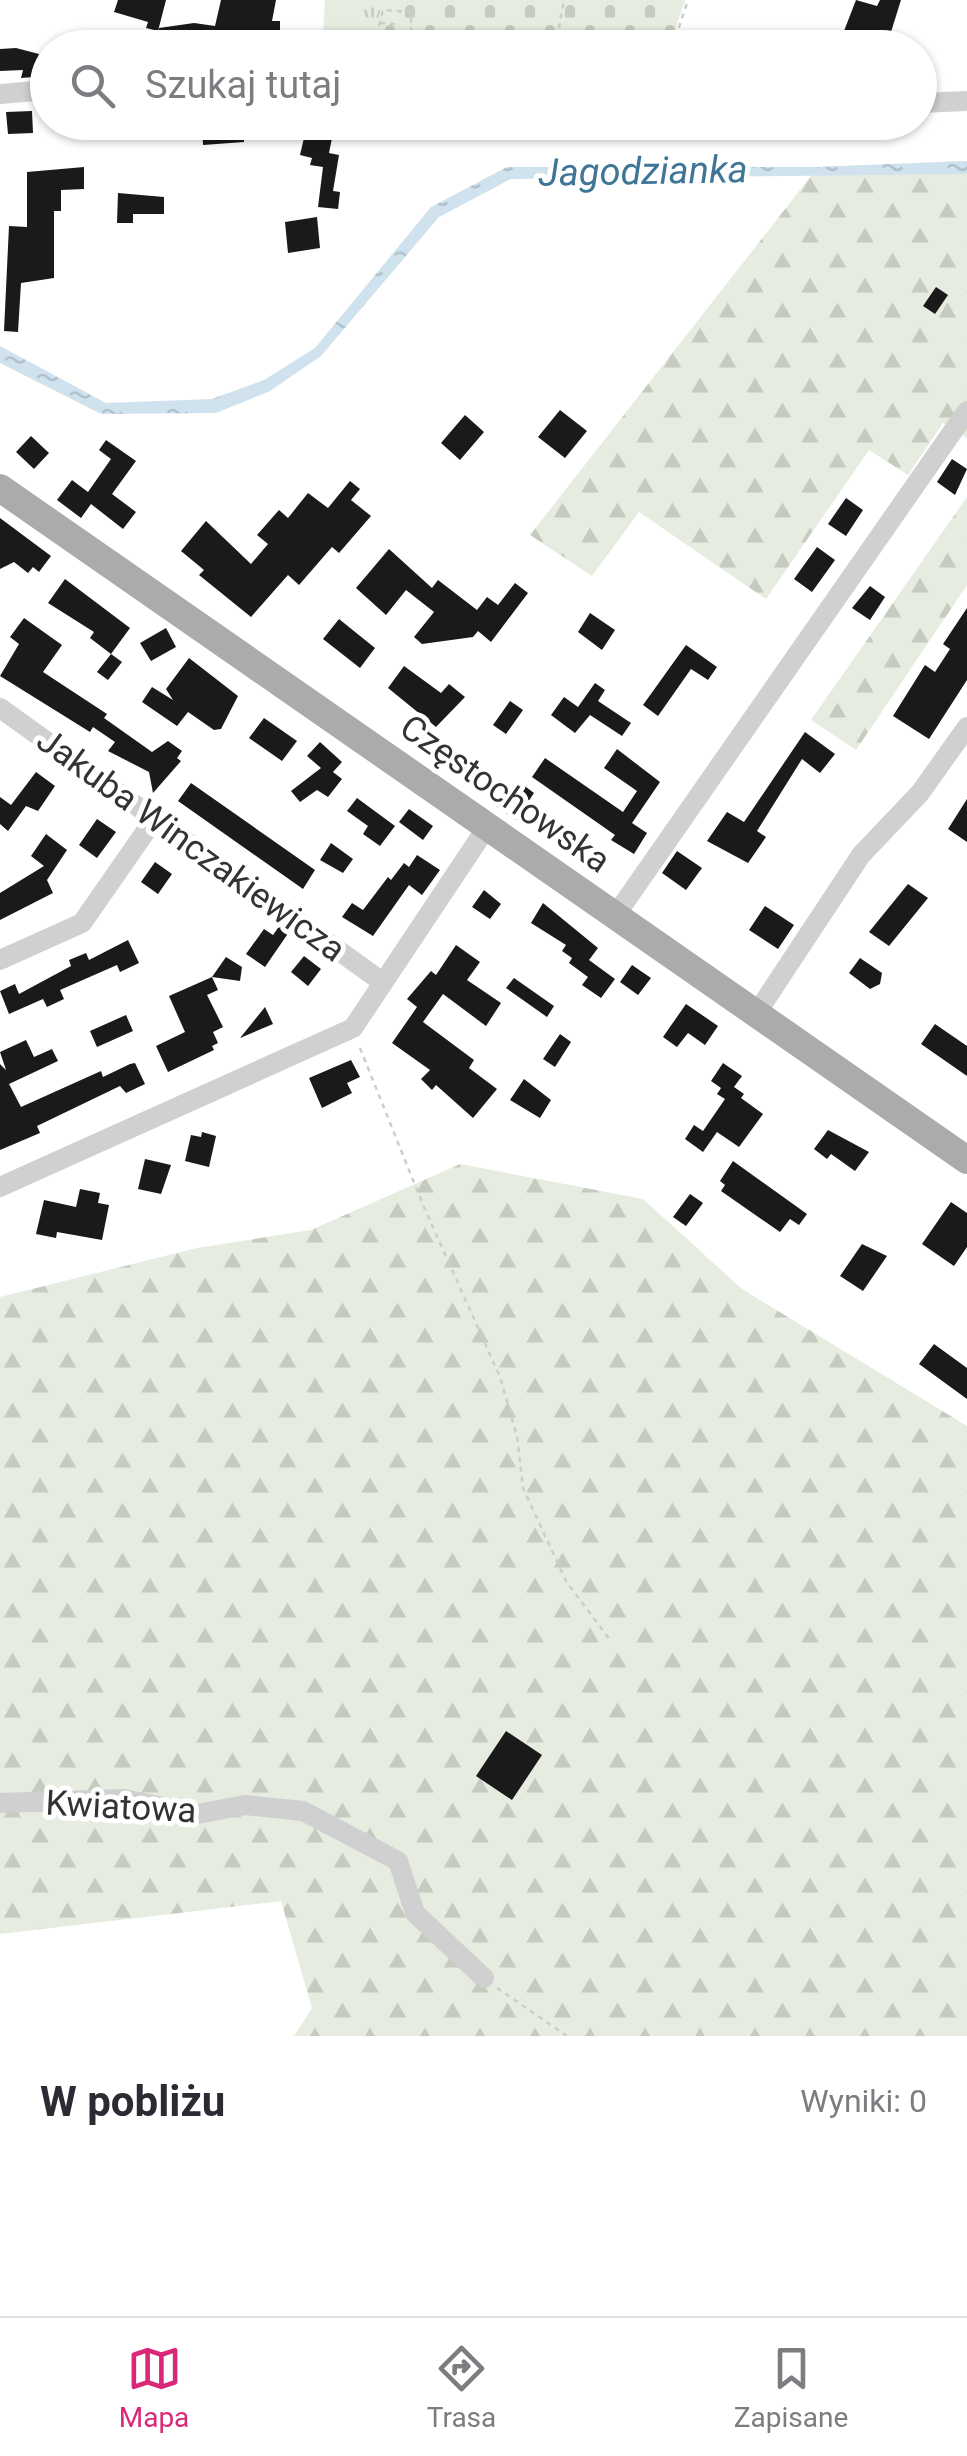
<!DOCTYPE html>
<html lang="pl">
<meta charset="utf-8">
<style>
:root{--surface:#fff;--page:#f7f7f7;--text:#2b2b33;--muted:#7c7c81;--line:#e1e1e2;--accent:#db2777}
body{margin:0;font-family:Roboto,sans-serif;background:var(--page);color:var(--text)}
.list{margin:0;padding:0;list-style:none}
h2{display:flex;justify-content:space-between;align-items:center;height:130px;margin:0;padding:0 40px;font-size:42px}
h2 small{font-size:32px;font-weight:400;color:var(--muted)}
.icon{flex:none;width:55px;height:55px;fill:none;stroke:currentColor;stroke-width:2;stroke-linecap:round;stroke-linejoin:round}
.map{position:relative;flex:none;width:967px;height:2036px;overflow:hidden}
.search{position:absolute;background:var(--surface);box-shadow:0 2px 8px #0004;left:30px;right:30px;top:30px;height:110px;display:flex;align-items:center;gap:25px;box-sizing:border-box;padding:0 35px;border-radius:55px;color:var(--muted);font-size:38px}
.sheet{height:280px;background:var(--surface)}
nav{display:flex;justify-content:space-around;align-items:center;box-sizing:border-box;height:140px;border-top:2px solid var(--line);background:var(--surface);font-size:28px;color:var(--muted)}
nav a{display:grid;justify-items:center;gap:5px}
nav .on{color:var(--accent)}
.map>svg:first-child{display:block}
.grass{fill:url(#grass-tufts)}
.forest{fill:url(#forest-firs)}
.cemetery{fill:url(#cemetery-stones)}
.water{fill:url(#water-ripples)}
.building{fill:#1a1a1a}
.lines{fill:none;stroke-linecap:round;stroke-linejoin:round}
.path{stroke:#cdcdcd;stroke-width:2.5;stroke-dasharray:5 5;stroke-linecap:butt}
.minor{stroke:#d0d0d0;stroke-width:20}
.major{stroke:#ababab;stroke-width:28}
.labels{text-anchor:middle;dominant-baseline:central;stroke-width:10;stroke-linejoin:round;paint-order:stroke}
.street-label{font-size:35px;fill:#333;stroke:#fff}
.water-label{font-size:38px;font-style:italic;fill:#3f7597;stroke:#fff}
</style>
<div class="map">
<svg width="967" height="2036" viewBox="0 0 967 2036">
<defs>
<pattern id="grass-tufts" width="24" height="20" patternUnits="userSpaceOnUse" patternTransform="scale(2.5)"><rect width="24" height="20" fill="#e6ecdf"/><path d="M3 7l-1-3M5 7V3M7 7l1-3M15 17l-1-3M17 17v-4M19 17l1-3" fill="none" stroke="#c6cbc0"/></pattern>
<pattern id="forest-firs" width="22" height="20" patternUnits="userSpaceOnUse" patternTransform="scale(2.5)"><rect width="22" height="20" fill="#e6ecdf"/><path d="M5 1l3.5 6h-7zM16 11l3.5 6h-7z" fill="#c6cbc0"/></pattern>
<pattern id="cemetery-stones" width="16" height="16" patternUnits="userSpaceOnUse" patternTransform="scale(2.5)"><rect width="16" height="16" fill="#e6ecdf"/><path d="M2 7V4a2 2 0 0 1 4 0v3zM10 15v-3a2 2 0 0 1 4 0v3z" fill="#c6cbc0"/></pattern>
<pattern id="water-ripples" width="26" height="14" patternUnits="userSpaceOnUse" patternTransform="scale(2.5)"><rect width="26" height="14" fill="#cfe2ee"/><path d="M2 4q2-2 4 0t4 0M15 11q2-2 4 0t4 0" fill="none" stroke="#b2c2cd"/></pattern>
</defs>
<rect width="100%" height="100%" fill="#fff"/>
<path class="grass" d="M325,0h58l-10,43 -51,5z"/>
<path class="forest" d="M967,161v277l-24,-15 -35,52 -39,-25 -103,149 -127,-87 -47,64 -62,-41 288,-368z
M967,497v88l-111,165 -45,-30z
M460,1164l183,35 99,90 225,137v610h-673l18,-28 -31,-107 -281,33v-637l197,-49 114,-18z"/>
<path class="cemetery" d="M383,0h302l-12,37 -300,6z"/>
<path class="water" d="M967,161v13l-456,5 -72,38 -118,139 -51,35 -54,22 -115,1 -101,-51v-17l106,57 106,-4 52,-19 51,-32 116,-141 76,-40h311z"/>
<path class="building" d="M118,0h48l-8,31 -12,-3 2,-6 -34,-10z
M221,0h55l-4,21h8v9h7l1,18h-133l4,-20 35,-5 21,3z
M856,0l21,6 3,-6h21l-15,48h-28l5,-11 -19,-6z
M16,48l23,6 -5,23 -13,1 2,-8 -23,1v-22z
M32,111l1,22 -25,1 -2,-22z
M202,122h46l1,13h-5v7l-41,3z
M307,125l26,8 -4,20 10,2 -6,36 7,1 -2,17 -20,-2 5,-40 -13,-2 2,-7 -12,-3z
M84,167v22l-23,1v21h-7v67l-33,5 -3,49 -14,-1 5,-105 18,1v-55z
M118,193l46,4v17h-31v9h-16z
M317,217l3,31 -32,5 -3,-31z
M936,287l12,8 -13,19 -12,-8z
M560,410l27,21 -22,27 -27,-21z
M465,415l19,17 -24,28 -19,-17z
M31,436l18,17 -15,16 -18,-17z
M106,440l30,21 -24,33 24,18 -13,17 -32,-25 -10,14 -24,-18 15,-20 16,12 23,-33 -12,-9z
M952,459l15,10 -12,26 -18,-13z
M350,481l10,8 -9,11 20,16 -32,37 -7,-6 -33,38 -11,-10 -37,42 -52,-42 5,-5 -23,-19 25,-30 45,43 17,-20 -11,-9 22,-25 9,8 20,-25 20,15z
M846,498l17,12 -17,26 -18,-12z
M0,518l51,38 -12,16 -6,-5 -5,6 -14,-11 -14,7z
M817,547l18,13 -23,32 -18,-13z
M389,549l43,39 6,-8 39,30 10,-13 11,8 17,-22 13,10 -37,49 -13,-11 -5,6 -51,7 -8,-7 20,-25 -28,-22 -20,25 -30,-27z
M65,579l65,49 -19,26 -21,-16 4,-6 -46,-29z
M870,586l15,11 -15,23 -18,-12z
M967,608v72l-38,59 -36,-23 32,-51 10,7 15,-23 -7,-5z
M590,613l25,17 -13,20 -24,-18z
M24,618l38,27 -19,27 64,42 -3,4 48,34 16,-11 14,10 -5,7 4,3 -28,32 -4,-21 -41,-21 7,-9 -22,-15 -3,5 -90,-56 19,-32 -9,-7z
M339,619l36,29 -15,20 -37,-29z
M166,628l10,19 -25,14 -11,-18z
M686,645l31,22 -9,13 -17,-11 -33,47 -15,-11z
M111,654l11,8 -14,18 -11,-8z
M189,658l49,38 -17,33 -7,1 -26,-18 -11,14 -35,-24 10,-15 21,13 -7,-11z
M404,666l37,27 8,-9 16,13 -29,30 -48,-39z
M595,683l10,7 -7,11 33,22 -9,13 -32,-21 -15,18 -24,-18 13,-18 14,10z
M510,701l13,9 -17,24 -13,-9z
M264,718l33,23 -15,20 -33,-23z
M805,732l30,22 -15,19 -18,-14 -45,72 9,6 -18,26 -41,-22 20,-29 17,10z
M320,742l22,20 -9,10 9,7 -14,18 -11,-7 -17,12 -9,-11 30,-23 -14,-12z
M617,749l43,33 -28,41 15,10 -13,21 -23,-14 4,-5 -83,-58 13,-19 78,54 14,-21 -33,-23z
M36,772l19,14 -17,25 -12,-5 -18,25 -8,-7v-27l11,8z
M191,783l124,87 -12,19 -125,-88z
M522,784l12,9 -18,27 -20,-14 15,-21 7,5z
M357,798l38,28 -15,20 -17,-12 5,-8 -21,-15z
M967,799v43l-19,-13z
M409,809l24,17 -10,14 -24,-18z
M97,819l19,13 -19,26 -18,-13z
M46,834l21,16 -20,30 6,13 -53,27v-27l44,-27 -13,-10z
M331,843l22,16 -10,14 -23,-13z
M677,851l25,17 -16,22 -24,-17z
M417,855l23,15 -18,25 -13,-10 -36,51 -31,-19 10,-14 11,7 25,-33 3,3 13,-17 5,4z
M155,862l17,12 -14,20 -17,-12z
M908,884l20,14 -39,48 -20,-14z
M484,890l17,14 -11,15 -18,-12z
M543,903l55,45 -9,12 26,19 -14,19 -19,-13 6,-8 -19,-14 3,-5 -10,-7 4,-6 -35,-22z
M765,906l29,19 -16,24 -29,-19z
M280,925l9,7 -24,35 -19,-13 18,-25 9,6z
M128,940l11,23 -19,9 -3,-7 -57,25 4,9 -17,8 -4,-8 -34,15 -9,-23 15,-7 4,10 52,-28 -2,-6 17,-7 3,7z
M456,945l24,17 -13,18 34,23 -15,23 -43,-32 -20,28 51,38 -5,8 28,21 -24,29 -37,-33 -4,5 -11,-11 9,-9 -38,-27 25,-36 -10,-8 24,-28 5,4z
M304,956l17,13 -13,17 -17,-14z
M226,957l16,10 -2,14 -28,-4z
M860,958l22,15 -2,11 -10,5 -21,-16z
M632,965l19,13 -13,17 -18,-13z
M212,977l6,13 -11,5 16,32 -10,5 5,11 -6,3 2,4 -46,22 -12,-26 29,-14 -16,-36z
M514,978l40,28 -7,11 -41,-29z
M686,1004l32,22 -13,19 -17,-12 -11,14 -14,-10z
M265,1007l8,17 -33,14z
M126,1015l7,16 -36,16 -7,-16z
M935,1024l32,22v30l-46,-32z
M560,1034l11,8 -16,25 -12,-8z
M26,1040l8,17 18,-8 6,12 -49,23 12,23 80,-36 2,6 27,-13 5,-1 10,21 -19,9 -6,-7 -83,40 3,7 -40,17v-86l6,6 -6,-18z
M351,1060l9,17 -13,6 5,10 -30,15 -13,-30z
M723,1063l19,13 -8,11 10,7 -3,4 22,16 -24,33 -22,-15 -14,20 -18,-13 9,-14 9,6 22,-32 -8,-5 4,-6 -10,-7z
M524,1079l27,21 -11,18 -30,-18z
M828,1130l41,22 -14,19 -24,-17 -4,5 -13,-10z
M202,1132l14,4 -7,31 -24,-6 6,-26 10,2z
M145,1159l26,6 -10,29 -23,-5z
M733,1161l74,53 -8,11 -9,-6 -10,13 -59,-41 4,-6 -5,-4z
M80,1189l20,4 -2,10 11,2 -7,35 -45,-8 -1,6 -20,-4 8,-34 32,7z
M690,1194l13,9 -17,23 -13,-9z
M951,1202l16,11v34l-13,19 -32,-22z
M862,1244l25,12 -24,35 -23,-15z
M934,1344l33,24v31l-48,-35z
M506,1731l36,24 -30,45 -36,-24z"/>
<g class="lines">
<path class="path" d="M380,23l14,1 -3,20
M557,38l7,-38
M556,44l67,4
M374,45l9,-35 28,2v23l-34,1
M367,48l308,-9 13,-39
M360,1048l63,157 77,172 17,59 6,52 43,93 44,59
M497,1988l70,48"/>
<path class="minor" d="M0,94l48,-4
M920,103l47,-2
M0,708l381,273
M615,916l352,-505
M0,960l82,-37 73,-105
M756,1014l105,-159 59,-62 47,-66
M0,1187l353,-159 134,-201
M0,1803l124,-4 73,15 48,-9 58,6 95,50 17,52 69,65"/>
<path class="major" d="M0,488l967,672"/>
</g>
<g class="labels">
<g class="street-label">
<text transform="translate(505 794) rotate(35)">Częstochowska</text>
<text transform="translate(191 845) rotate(36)">Jakuba Winczakiewicza</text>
<text transform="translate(121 1807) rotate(3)">Kwiatowa</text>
</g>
<g class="water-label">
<text transform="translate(643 171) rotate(-1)">Jagodzianka</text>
</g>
</g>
</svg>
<div class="search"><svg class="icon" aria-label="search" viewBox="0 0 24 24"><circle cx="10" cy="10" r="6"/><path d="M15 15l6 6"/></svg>Szukaj tutaj</div>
</div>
<section class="sheet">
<h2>W pobliżu<small>Wyniki: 0</small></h2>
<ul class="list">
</ul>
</section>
<nav>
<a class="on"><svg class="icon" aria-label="map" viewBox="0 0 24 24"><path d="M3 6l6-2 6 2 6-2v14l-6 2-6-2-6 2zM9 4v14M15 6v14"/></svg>Mapa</a>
<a><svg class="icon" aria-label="directions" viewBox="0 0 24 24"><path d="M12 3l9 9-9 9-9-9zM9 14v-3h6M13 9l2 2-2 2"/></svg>Trasa</a>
<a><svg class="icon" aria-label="saved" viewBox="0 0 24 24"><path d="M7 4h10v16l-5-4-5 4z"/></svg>Zapisane</a>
</nav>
